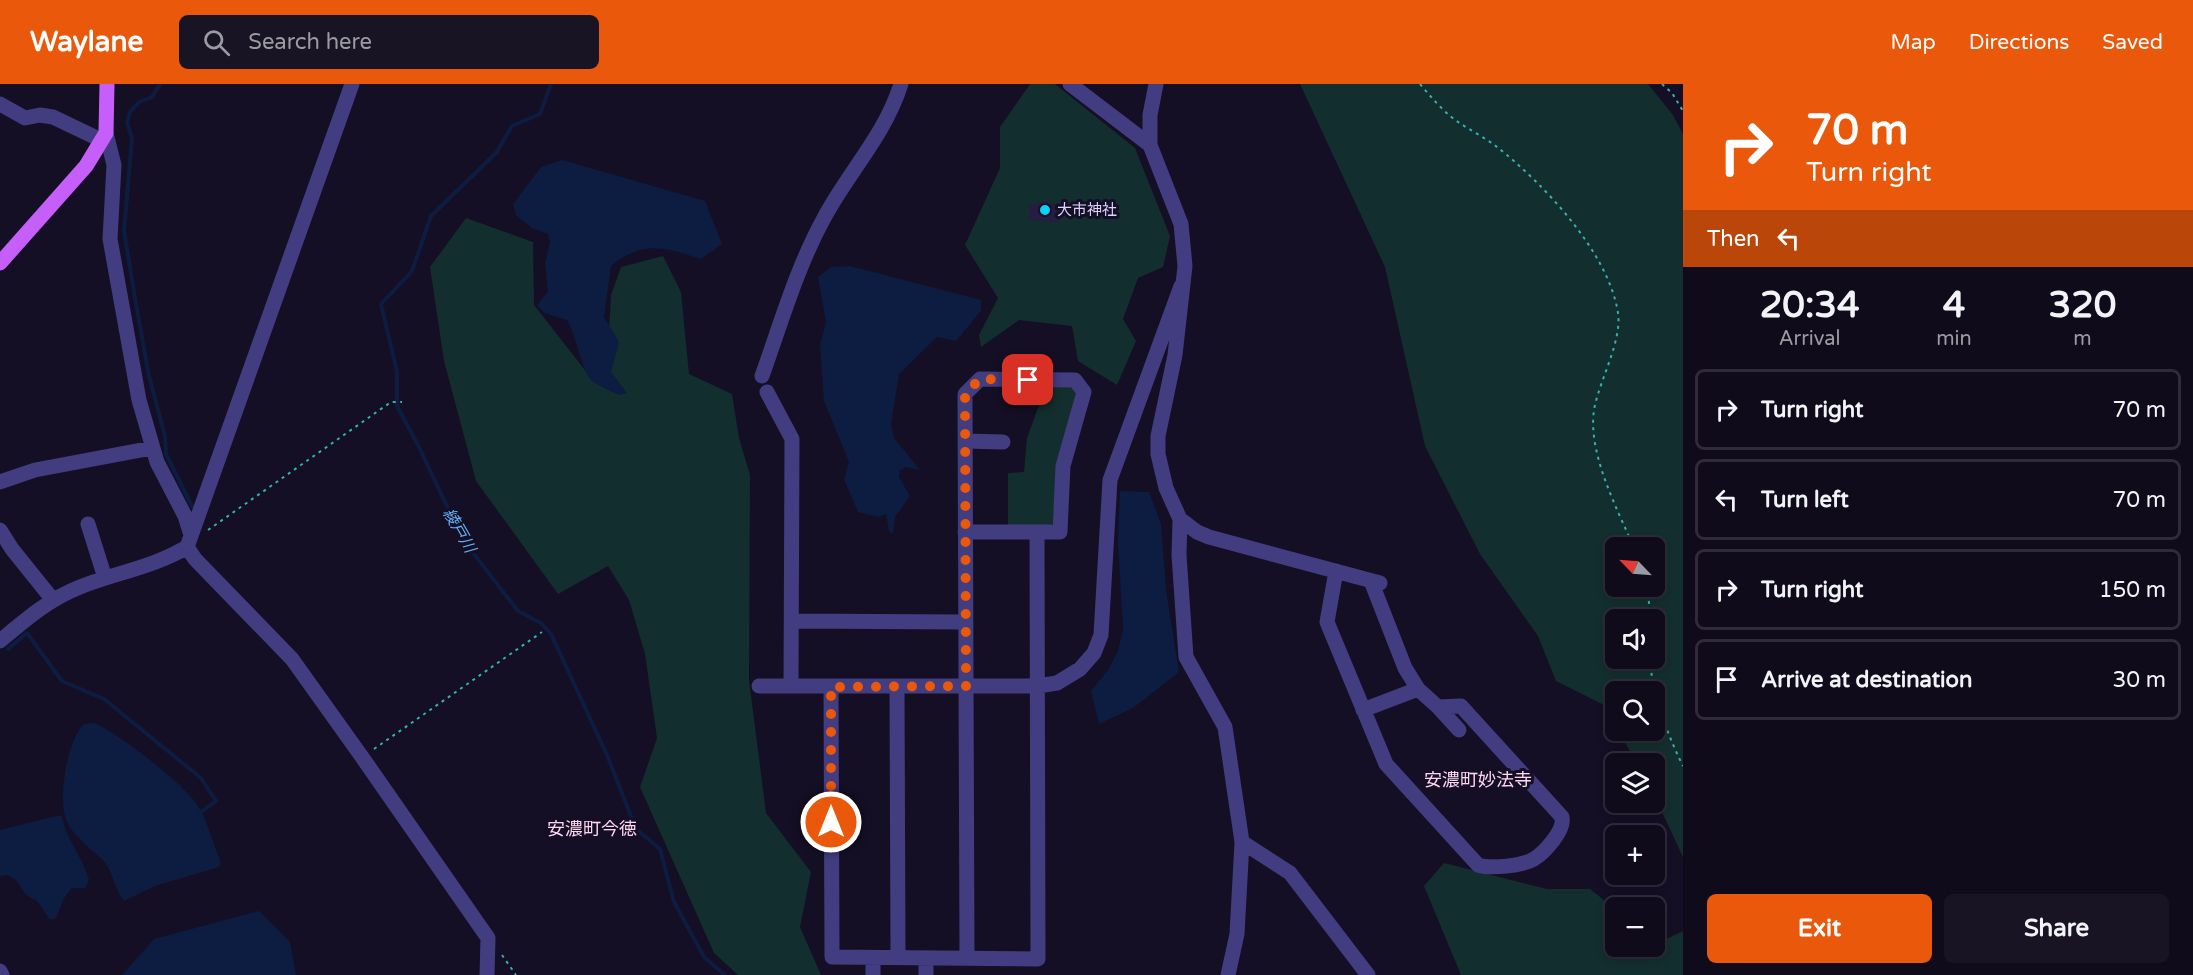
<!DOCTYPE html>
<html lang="en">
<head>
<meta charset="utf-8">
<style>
  :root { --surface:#0f0b1b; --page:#181424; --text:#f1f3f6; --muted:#9b9ba3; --line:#2f2b3a; --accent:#ea580c }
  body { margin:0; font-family:"Varela Round","Noto Sans JP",sans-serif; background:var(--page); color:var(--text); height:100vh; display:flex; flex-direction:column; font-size:22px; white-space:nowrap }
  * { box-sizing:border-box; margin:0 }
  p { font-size:20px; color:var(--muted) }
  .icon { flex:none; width:33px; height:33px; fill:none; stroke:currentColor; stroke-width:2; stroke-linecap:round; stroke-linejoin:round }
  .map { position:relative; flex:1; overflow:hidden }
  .side { display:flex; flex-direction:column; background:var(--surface); width:510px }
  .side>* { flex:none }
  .banner { background:#ea580c; color:#fff; overflow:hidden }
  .needle { width:39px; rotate:295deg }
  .fabs { position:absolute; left:1605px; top:453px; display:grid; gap:12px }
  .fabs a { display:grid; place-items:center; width:60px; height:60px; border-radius:9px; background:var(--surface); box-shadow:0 3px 9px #0003,0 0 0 2px var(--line); font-size:30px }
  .pin { position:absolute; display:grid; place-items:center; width:51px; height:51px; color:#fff; margin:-26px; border-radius:12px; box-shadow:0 3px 9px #0006 }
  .me { position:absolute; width:66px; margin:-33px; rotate:0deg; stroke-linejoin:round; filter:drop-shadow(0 0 4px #0008) }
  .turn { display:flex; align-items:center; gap:21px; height:126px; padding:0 24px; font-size:27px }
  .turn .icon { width:78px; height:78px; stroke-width:2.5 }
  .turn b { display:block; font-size:42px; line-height:51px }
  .then { display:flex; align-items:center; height:57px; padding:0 24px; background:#0003; gap:12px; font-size:22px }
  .eta { display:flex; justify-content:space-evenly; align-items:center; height:102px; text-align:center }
  .eta b { font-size:36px; font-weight:700; line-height:42px }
  .primary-button { display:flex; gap:12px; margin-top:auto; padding:12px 24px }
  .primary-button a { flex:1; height:69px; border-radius:9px; background:var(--accent); color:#fff; font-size:24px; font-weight:700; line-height:69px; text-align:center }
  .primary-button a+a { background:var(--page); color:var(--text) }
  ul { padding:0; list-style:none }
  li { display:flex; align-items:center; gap:18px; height:81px; margin:0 12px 9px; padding:0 12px; border:3px solid var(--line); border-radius:9px }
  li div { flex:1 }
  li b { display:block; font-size:22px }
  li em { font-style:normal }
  header { display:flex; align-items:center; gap:36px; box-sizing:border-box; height:84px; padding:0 30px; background:var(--accent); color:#fff }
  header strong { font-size:28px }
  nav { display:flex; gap:33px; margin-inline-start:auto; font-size:21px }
  .search { width:420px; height:54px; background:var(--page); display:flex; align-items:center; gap:15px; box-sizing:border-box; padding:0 21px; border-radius:9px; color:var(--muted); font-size:22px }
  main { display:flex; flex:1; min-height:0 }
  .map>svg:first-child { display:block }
</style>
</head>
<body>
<header>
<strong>Waylane</strong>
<div class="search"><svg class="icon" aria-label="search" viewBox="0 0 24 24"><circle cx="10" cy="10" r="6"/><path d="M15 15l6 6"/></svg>Search here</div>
<nav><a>Map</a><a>Directions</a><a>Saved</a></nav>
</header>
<main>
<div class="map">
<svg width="1683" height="891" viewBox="0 0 1683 891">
  <rect width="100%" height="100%" fill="#140f24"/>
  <path fill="#132e2e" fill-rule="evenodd" d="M1030 0H1055L1135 64 1170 152 1163 183 1138 194 1123 235 1136 257 1117 301 1078 277 1072 242 1019 236 981 263 979 251 998 214 965 161 1000 84V43Z
    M1300 0H1648L1673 31 1683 50V773L1655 713 1654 680 1637 679 1618 647 1654 646V608H1616L1615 641 1604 621 1556 597 1538 552 1480 470 1425 362 1385 183ZM1616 464H1654V502H1616ZM1616 536H1654V574H1616Z
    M466 134 533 158 534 221 588 290 607 282 611 211 621 183 663 172 681 208 689 290 732 310 739 354 750 391 749 596 766 729 811 788 800 843 821 891H738L714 869 640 703 657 654 645 570 629 516 608 482 558 510 476 397 444 277 430 183Z
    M1046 302H1071L1078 309 1057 383 1053 439 1050 442 1008 441V389L1024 388 1027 354Z
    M1444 779 1547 805H1590L1615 825 1616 862H1654L1655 856 1658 859 1683 847V891H1461L1424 802Z"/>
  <path fill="#0c1d41" d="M562 76 705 117 722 160 701 175C664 163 643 156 611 182L604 233 619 258 611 288 627 309 619 311C611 307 601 303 593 298 581 288 577 252 567 236L544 229 537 221 548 207 545 180 550 158 548 150 532 144 516 131 513 120 541 83Z
    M850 182 981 216V227L956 257 937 253 899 290 891 340 894 354 920 386 906 383 900 386 899 393 910 412 895 433 893 450 889 447 886 430 878 433 858 428 844 395 849 378 824 317 820 261 826 238 818 193 831 183Z
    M1120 407 1149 408 1161 440 1166 506 1179 588 1133 624 1099 640 1091 607 1108 586 1118 567 1123 545 1118 458Z
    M94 639C116 647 182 699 196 719 207 735 213 760 221 779L219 783 155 802 124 817C115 806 114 792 106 780 96 767 79 759 68 740 56 719 67 656 84 640Z
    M56 732H62C66 756 83 773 89 796L85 804H72L64 814 56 834 50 836 38 818 26 811 16 796 7 791 0 792V746Z
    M259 827 290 858 296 891H122L154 855Z"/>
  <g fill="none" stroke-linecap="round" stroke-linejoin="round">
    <path stroke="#0c1d41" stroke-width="4" d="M160 0 152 13 139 18 130 28 127 39 132 54 124 147 135 214 149 292 165 352 166 370 192 422
      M551 0 540 30 512 42 496 69 431 132 412 187 381 220 397 288V322L418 361 463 456 518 527 541 539 551 550 607 671 636 745 660 765 674 818 704 873 725 891
      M8 565 27 549 62 597 104 615 201 694 216 717 200 729"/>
  </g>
  <path fill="#261c44" d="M1039 117 1060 122V138L1029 136V120H1038Z"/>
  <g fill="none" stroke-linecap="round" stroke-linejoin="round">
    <path stroke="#33b2b0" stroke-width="2" stroke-dasharray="3 4.5" stroke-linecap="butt" d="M1420 0C1431 13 1441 25 1455 36 1468 45 1484 53 1497 63 1543 99 1609 169 1618 229 1622 256 1601 294 1595 321 1585 365 1617 424 1634 464
      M1662 0 1672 9 1683 27
      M208 446 391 318H402
      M1647 502 1651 536
      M1649 574C1654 612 1666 648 1683 682
      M374 665 542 548
      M502 871 516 891"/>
    <path stroke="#423c81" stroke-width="15" d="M1070 0 1150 61
      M1156 0 1150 31V61L1181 140 1185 182 1175 271 1158 352V370L1166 404 1180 435 1197 448 1209 453 1380 499
      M0 20 25 34 40 31 53 33 101 56
      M106 49 114 81 110 155 139 316 157 378 185 432 191 451
      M762 292C781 239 797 183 824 134 849 87 884 53 901 0
      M767 308 792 355 791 602H1038L1057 599 1080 585 1094 569 1101 551 1110 396 1181 202
      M965 357 1003 358
      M0 398 35 386 152 364
      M1180 435 1179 471 1186 573 1225 643 1242 758 1237 850 1228 891
      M88 440 105 494
      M0 446 12 465 53 516
      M965 448H1037
      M187 463 195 475 292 575 362 673 488 854 487 891
      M1336 487 1327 538 1386 680 1478 781C1491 785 1522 782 1534 775 1545 768 1565 746 1562 733L1461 622 1438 623 1418 605 1405 584 1371 497
      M792 537 965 538
      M0 557C25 536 49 515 80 503 115 489 154 483 187 463L352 0
      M759 602H791
      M897 602 898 874
      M831 603 832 873 1038 875 1037 448H1060L1063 382 1084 308 1075 296 980 295 965 310 967 874
      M1438 623 1459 646
      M1363 626 1418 605
      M1242 758 1290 789 1368 891
      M926 875V891
      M0 887 2 891
      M873 891V874"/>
    <path stroke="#c65ff9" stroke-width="15" d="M0 179 86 82 106 49 107 0"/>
  </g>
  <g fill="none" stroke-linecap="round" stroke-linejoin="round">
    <path stroke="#ea580c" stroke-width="10" stroke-dasharray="0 18" d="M831 738V603L966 602 965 310 980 295 1028 296"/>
  </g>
  <circle fill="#09d3f5" stroke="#140f24" stroke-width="2" cx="1045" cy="126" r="6"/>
  <g text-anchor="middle" stroke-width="6" stroke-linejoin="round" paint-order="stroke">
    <g font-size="15" fill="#dbd4fd" stroke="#140f24" text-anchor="start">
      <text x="1057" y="131">大市神社</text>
    </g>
    <g font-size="16" font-style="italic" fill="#66affa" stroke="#140f24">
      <text transform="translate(460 446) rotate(60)" y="6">綾戸川</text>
    </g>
    <g font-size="18" fill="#fed6ee" stroke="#140f24">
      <text x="1478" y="702">安濃町妙法寺</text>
      <text x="592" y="751">安濃町今徳</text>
    </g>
  </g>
</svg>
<div class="fabs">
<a><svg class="needle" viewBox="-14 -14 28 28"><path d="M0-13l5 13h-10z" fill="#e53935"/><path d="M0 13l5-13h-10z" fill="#9b9ba3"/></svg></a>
<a><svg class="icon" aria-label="sound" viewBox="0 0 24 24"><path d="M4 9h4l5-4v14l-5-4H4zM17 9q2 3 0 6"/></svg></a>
<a><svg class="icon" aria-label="search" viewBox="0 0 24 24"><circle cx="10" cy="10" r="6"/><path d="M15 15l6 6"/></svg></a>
<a><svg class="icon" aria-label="layers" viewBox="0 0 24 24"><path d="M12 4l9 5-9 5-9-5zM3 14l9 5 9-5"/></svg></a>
<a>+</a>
<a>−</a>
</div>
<div class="pin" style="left:1028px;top:296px;background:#d93025"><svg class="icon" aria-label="arrive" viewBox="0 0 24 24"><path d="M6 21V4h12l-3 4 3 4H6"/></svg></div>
<svg class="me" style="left:831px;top:738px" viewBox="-20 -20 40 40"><circle r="17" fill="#ea580c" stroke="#fff" stroke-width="3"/><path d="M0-11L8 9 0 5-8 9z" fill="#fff"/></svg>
</div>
<section class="side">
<div class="banner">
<div class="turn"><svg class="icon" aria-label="right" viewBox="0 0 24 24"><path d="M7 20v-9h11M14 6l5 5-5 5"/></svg><div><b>70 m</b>Turn right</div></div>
<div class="then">Then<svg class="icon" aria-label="left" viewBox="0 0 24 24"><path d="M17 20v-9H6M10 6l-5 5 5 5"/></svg></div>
</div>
<div class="eta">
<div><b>20:34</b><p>Arrival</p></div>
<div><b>4</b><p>min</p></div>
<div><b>320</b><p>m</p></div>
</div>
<ul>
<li><svg class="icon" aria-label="right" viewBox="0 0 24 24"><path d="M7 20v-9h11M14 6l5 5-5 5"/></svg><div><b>Turn right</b></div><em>70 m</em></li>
<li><svg class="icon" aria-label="left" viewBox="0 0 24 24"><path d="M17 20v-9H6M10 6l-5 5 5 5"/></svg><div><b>Turn left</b></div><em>70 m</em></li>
<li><svg class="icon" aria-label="right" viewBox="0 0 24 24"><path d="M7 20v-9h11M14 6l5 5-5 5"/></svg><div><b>Turn right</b></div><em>150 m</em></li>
<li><svg class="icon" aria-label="arrive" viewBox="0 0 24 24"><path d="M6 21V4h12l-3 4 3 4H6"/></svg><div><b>Arrive at destination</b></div><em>30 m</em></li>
</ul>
<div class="primary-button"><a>Exit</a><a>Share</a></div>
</section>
</main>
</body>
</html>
